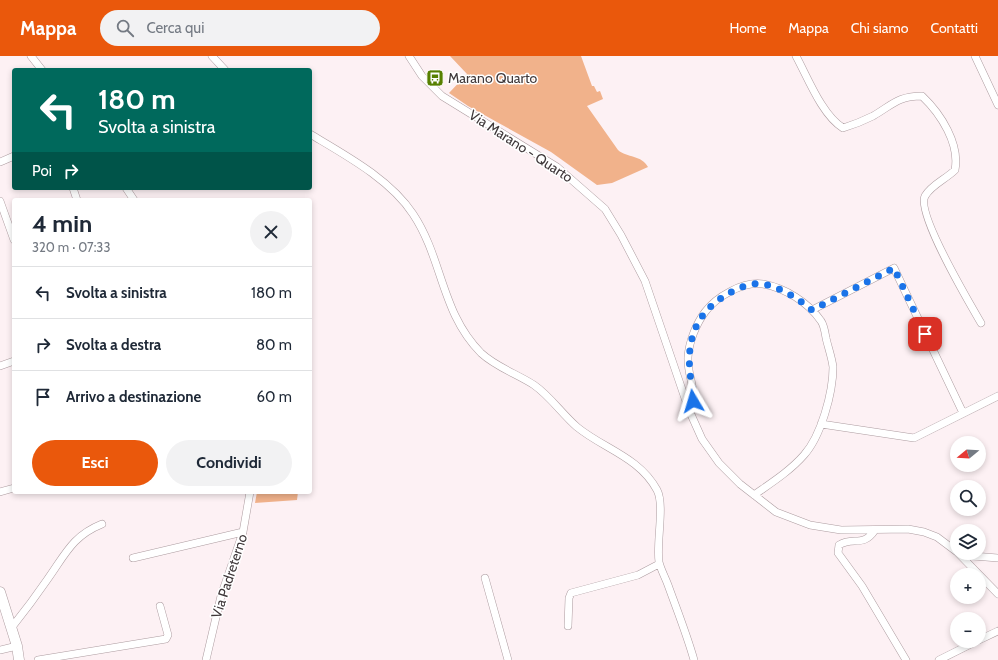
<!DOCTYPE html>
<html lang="it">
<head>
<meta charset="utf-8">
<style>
  :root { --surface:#fff; --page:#f2f2f3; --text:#1f2937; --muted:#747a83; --line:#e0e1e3; --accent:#ea580c }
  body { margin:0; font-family:Cabin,sans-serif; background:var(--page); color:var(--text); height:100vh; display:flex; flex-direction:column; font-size:15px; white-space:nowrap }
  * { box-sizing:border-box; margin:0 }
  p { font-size:13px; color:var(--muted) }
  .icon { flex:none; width:22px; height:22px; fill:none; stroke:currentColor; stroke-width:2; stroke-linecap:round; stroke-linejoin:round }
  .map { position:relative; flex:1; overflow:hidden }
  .panel { position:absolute; left:12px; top:142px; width:300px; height:296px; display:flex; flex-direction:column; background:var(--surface); border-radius:4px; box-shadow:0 2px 6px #0003 }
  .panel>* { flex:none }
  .banner { position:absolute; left:12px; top:12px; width:300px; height:122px; border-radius:4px; box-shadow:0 2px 6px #0003; background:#00695c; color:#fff; overflow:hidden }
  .needle { width:26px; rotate:252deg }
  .tools { position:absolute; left:950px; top:380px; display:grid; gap:8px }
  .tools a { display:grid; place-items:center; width:36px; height:36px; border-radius:50%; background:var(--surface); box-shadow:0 2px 6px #0003; font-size:20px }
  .pin { position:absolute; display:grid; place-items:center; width:34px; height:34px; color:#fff; margin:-17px; border-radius:8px; box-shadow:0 2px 6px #0006 }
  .me { position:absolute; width:44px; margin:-22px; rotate:353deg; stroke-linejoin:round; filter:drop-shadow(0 0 3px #0008) }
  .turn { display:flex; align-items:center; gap:14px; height:84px; padding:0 20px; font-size:18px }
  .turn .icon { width:52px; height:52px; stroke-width:2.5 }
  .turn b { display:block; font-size:28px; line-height:34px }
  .then { display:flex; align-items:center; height:38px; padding:0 20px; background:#0003; gap:8px; font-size:15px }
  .round { display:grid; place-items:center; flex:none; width:42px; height:42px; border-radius:21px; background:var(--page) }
  .overview { display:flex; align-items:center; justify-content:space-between; height:68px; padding:0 20px }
  h1 { font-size:24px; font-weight:700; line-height:30px }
  .primary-button { display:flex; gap:8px; margin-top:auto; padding:8px 20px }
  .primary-button a { flex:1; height:46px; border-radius:24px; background:var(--accent); color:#fff; font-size:16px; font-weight:700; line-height:46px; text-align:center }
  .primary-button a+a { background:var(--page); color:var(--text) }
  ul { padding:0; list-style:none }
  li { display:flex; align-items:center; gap:12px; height:52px; padding:0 20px; border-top:1px solid var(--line) }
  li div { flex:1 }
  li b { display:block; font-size:15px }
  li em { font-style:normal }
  header { display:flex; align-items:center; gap:24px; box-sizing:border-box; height:56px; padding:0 20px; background:var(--accent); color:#fff }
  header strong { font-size:19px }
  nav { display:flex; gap:22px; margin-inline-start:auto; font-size:14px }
  .search { width:280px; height:36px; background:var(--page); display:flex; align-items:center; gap:10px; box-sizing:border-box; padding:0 14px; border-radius:22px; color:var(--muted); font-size:15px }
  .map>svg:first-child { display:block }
</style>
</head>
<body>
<header>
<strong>Mappa</strong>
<div class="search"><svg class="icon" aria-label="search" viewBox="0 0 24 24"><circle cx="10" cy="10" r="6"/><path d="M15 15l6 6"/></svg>Cerca qui</div>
<nav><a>Home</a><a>Mappa</a><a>Chi siamo</a><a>Contatti</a></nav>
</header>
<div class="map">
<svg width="998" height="604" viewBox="0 0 998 604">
  <rect width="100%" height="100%" fill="#fdf1f4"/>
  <path fill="#f1b28b" d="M450 0H581L592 30H594L597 36 600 35 603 43 587 50 618 94C627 102 642 99 648 111L612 127 597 129 551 96 468 50 449 37 467 18Z
    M257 436H298L297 444 255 447Z"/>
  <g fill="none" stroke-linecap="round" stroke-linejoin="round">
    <g stroke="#ad9ca0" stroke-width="8">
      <path id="street" d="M31 0 42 14
        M212 0 225 14
        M409 0 422 20 442 40 557 111 605 153 621 179 645 225 689 354 702 383 719 407 740 428 776 456 810 469 841 474 908 473 924 476 937 481 957 496
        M796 0C808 22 822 59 843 72 853 69 863 65 873 60 892 49 898 40 922 40 941 58 960 88 955 114 946 123 931 129 925 140 916 157 970 248 981 267
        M975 0 998 49
        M310 78C345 99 390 123 413 158 443 203 441 257 481 297 496 311 517 318 534 329 550 340 562 358 577 371 604 393 639 401 657 434 665 449 656 487 659 506 661 514 665 521 668 529 677 554 687 579 694 604
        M0 106 14 100
        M73 132 77 144
        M126 132 134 144
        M0 145 14 184
        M812 254 894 212 963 357
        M0 310 14 305
        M689 354C699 334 687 322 688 301 689 286 696 268 705 256 716 241 743 225 763 228 785 232 808 246 821 265 824 269 825 276 826 282 828 291 832 302 833 311 833 337 821 380 804 399 790 415 771 427 754 439
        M821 368 914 382 998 340
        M0 436 14 432
        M875 474C863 492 853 480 839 489L838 497 862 530 906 604
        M958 497 998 538
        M961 499 998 502
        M133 502 243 476
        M485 522 508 604
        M568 570 569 542 571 537 638 519 659 508
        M12 571C24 556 36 540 47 524 65 499 72 480 102 468
        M979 584 998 575
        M0 594 17 590
        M38 604 166 583 168 579 160 550
        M206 604 221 540 243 476 250 436
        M939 604 977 585"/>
    </g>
    <g stroke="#ad9ca0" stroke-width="11">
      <path id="secondary" d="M0 536 17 590 19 604"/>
    </g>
    <use href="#street" stroke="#fff" stroke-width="7"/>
    <use href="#secondary" stroke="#fff" stroke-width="10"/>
  </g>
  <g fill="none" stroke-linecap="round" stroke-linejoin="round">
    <path stroke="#1a73e8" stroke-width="7" stroke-dasharray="0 12.6" d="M693 345 694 339C684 298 688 260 728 238 738 232 752 226 763 228 782 232 797 242 812 254L894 212 925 278"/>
  </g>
  <defs>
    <g id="bus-square" transform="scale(0.9)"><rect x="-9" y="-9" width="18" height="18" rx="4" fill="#578001" stroke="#fff"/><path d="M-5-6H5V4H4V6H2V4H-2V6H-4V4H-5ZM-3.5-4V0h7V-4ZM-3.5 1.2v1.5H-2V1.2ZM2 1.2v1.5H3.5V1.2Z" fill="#fff"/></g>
  </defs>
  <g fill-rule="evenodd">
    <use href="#bus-square" x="435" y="22"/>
  </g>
  <g text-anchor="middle" stroke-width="3" stroke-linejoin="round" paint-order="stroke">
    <g font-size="14" fill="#3f383a" stroke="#fff" text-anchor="start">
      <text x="448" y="27">Marano Quarto</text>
    </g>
    <g font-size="14" fill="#3f383a" stroke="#fff">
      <text transform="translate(521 90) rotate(33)" y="5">Via Marano - Quarto</text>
      <text transform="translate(229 520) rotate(-72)" y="5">Via Padreterno</text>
    </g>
  </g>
</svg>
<div class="tools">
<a><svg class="needle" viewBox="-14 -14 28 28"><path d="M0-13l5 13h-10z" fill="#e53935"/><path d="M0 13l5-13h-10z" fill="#747a83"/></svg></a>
<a><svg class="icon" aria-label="search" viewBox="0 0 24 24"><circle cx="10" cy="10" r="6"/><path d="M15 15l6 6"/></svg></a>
<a><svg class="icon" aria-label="layers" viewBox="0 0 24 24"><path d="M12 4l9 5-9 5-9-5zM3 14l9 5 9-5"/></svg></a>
<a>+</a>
<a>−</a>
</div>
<div class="pin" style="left:925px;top:278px;background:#d93025"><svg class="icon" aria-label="arrive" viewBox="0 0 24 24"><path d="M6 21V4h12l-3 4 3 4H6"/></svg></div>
<svg class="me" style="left:693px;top:345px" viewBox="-20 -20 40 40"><path d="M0-17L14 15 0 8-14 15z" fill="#1a73e8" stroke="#fff" stroke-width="4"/></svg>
<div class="banner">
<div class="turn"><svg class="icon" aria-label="left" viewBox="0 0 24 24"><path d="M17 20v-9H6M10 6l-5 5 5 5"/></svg><div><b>180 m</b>Svolta a sinistra</div></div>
<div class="then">Poi<svg class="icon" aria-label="right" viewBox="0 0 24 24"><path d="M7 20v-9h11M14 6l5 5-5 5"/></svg></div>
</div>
<section class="panel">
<div class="overview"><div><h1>4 min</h1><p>320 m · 07:33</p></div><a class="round"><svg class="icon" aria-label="close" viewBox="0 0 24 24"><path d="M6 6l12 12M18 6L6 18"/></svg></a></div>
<ul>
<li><svg class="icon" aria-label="left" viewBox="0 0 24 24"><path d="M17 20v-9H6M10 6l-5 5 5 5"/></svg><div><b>Svolta a sinistra</b></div><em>180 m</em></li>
<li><svg class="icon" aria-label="right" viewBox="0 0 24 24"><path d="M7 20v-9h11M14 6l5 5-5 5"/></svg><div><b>Svolta a destra</b></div><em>80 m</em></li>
<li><svg class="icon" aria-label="arrive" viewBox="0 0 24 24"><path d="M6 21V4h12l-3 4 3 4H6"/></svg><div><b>Arrivo a destinazione</b></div><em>60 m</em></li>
</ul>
<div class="primary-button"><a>Esci</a><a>Condividi</a></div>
</section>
</div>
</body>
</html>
